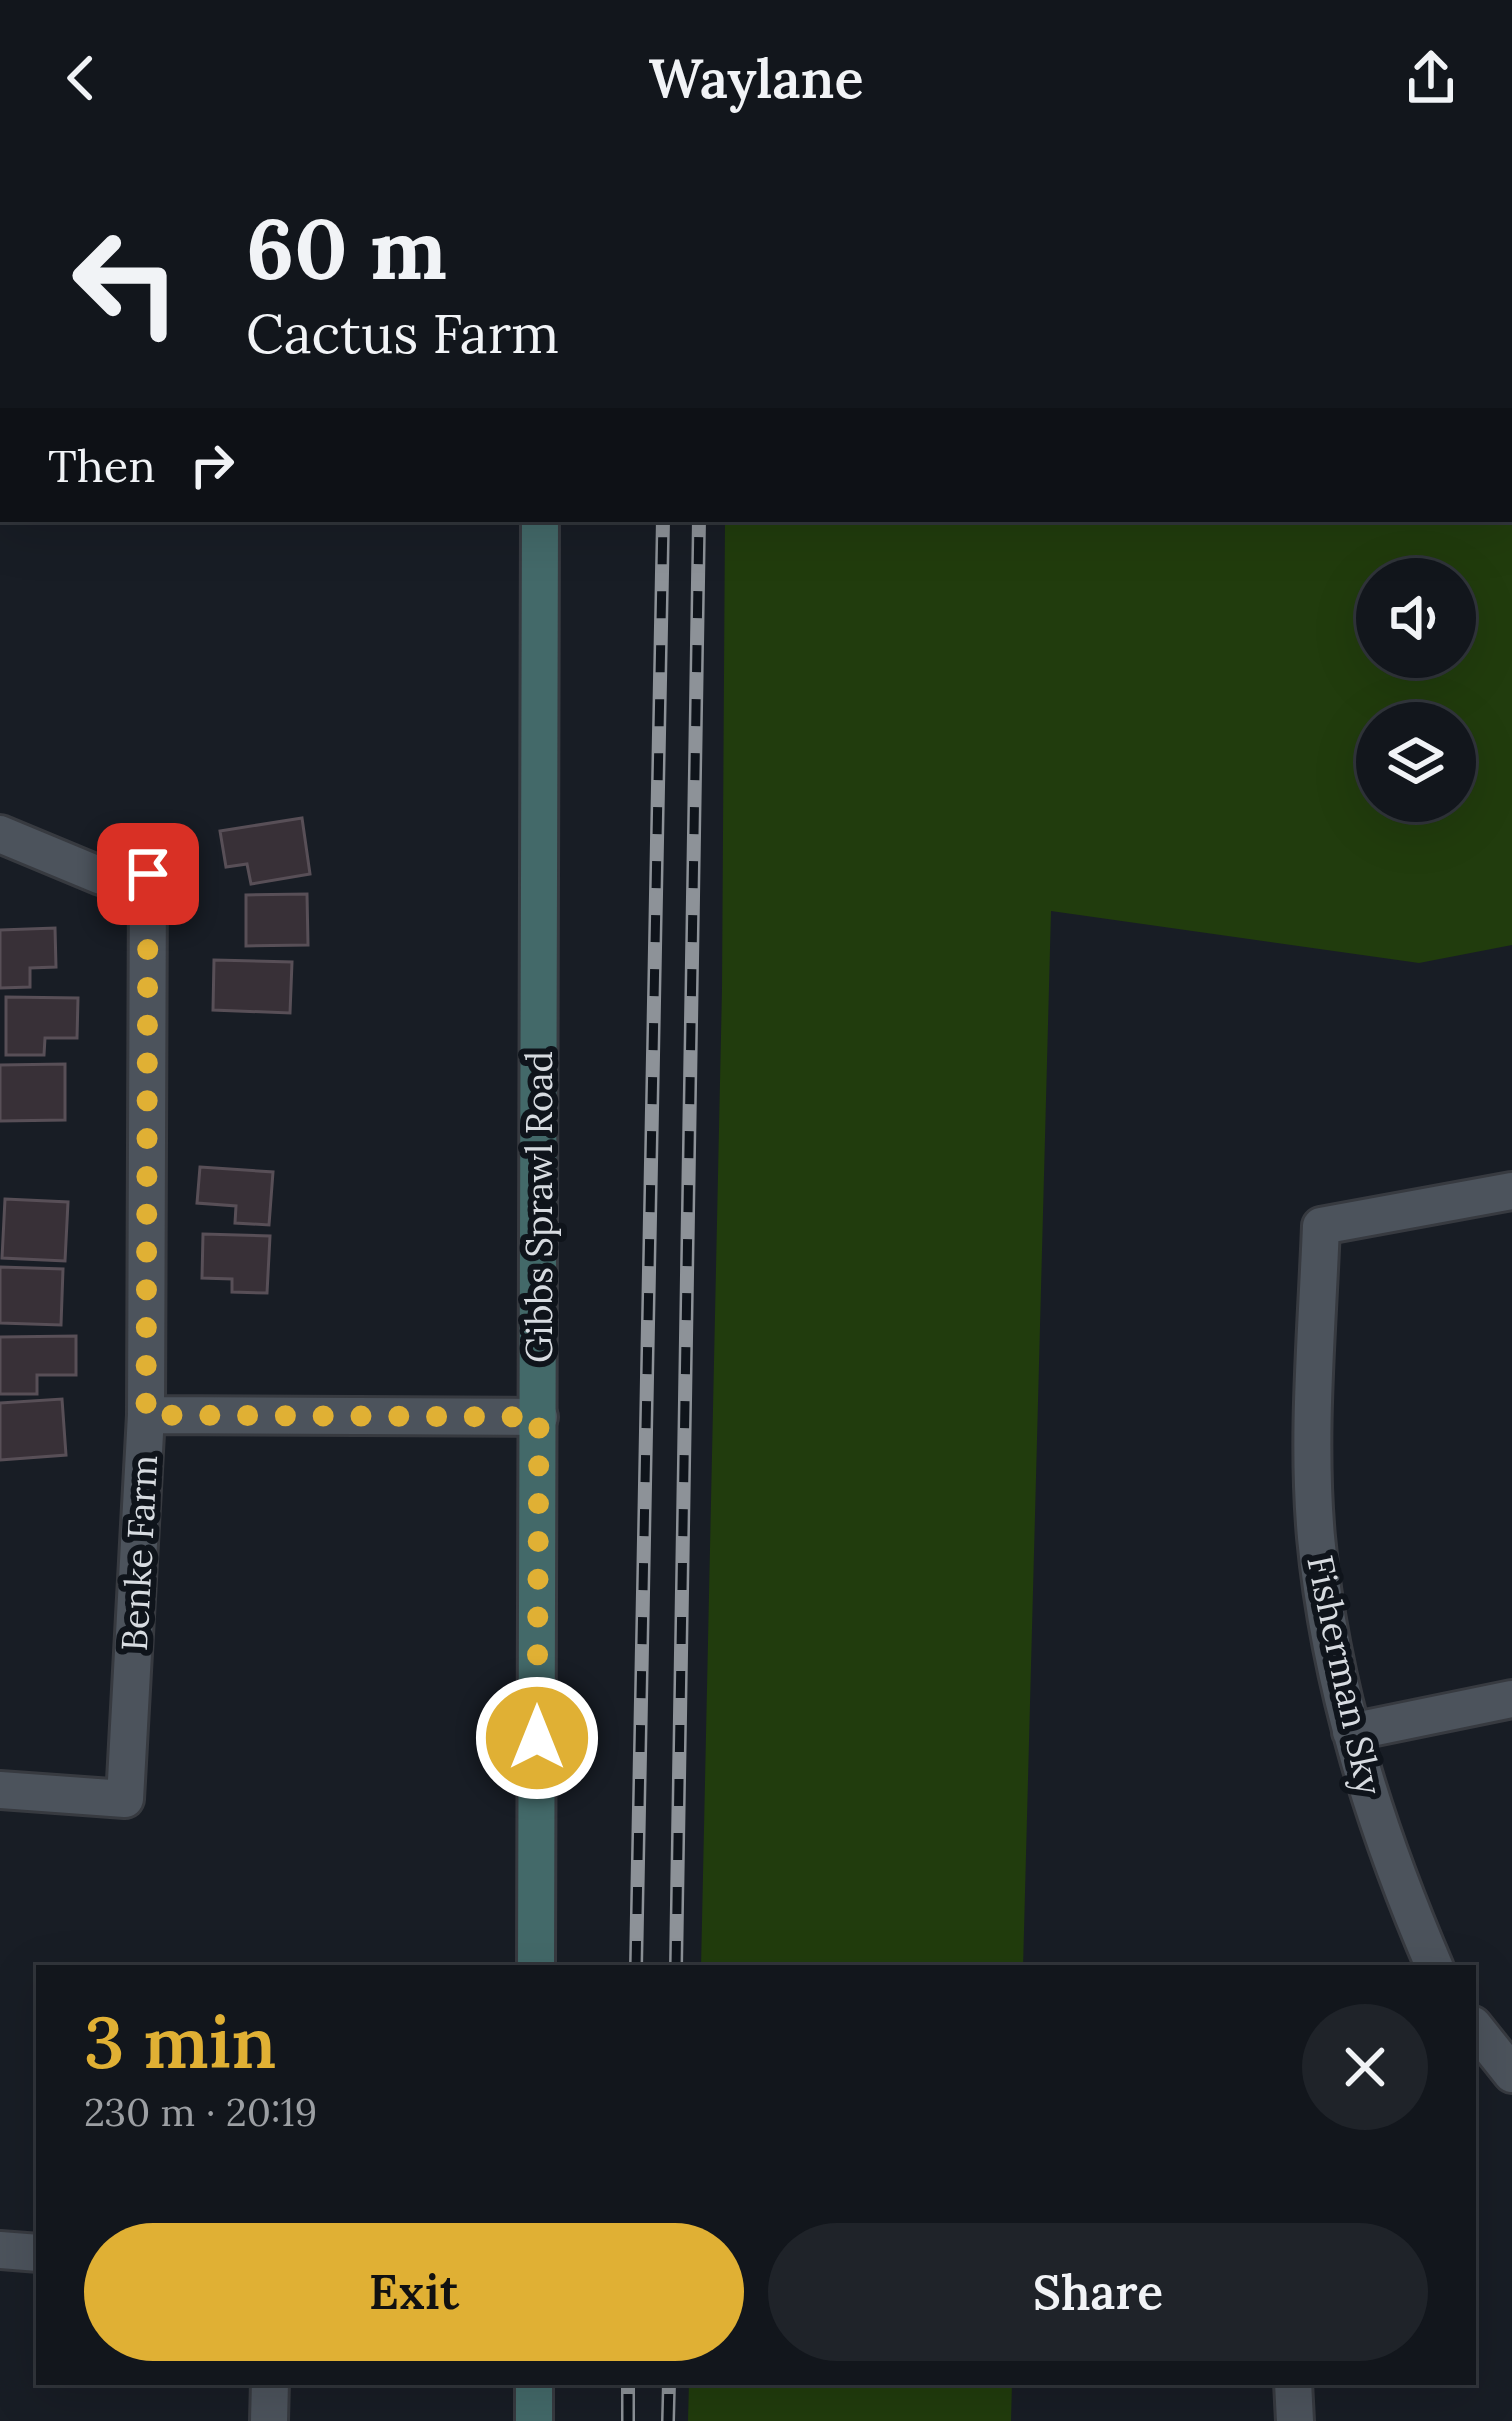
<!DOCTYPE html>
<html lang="en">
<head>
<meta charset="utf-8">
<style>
  :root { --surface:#12161c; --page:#1f2329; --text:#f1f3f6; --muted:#9c9fa3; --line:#31353b; --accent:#e0b034 }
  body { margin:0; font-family:Lora,serif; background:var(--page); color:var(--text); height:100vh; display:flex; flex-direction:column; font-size:45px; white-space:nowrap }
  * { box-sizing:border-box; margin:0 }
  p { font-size:39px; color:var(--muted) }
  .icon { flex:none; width:66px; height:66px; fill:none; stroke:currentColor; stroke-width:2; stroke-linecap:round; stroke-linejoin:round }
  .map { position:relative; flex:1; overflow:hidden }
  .panel { position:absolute; left:36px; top:1809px; width:1440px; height:420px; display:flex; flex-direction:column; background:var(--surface); border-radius:0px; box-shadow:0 12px 48px #0002,0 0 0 3px var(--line) }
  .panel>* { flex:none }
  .hud { position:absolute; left:0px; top:0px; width:1512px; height:366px; box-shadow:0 12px 48px #0002,0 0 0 3px var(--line); background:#12161c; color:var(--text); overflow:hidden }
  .buttons { position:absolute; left:1356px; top:402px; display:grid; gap:24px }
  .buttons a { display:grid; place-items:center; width:120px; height:120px; border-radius:50%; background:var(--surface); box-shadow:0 12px 48px #0002,0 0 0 3px var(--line); font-size:60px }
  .pin { position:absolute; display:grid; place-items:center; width:102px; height:102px; color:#fff; margin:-51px; border-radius:24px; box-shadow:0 6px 18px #0006 }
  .me { position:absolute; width:132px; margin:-66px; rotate:0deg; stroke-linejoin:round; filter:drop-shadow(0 0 9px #0008) }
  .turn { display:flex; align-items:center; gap:42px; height:252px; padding:0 48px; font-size:54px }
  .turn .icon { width:156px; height:156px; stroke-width:2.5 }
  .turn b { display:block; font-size:84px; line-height:102px }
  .then { display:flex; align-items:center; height:114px; padding:0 48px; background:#0003; gap:24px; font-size:45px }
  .round { display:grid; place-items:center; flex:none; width:126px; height:126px; border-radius:63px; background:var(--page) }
  .overview { display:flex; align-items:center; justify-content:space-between; height:204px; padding:0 48px }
  h1 { font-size:72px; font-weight:600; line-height:90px; color:var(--accent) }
  .cta { display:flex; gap:24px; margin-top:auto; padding:24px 48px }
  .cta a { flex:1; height:138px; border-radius:72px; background:var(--accent); color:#111; font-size:48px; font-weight:600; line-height:138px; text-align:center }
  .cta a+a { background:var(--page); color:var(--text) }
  header { display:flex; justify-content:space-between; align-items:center; height:156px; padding:0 48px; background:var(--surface); font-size:54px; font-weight:600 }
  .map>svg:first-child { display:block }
</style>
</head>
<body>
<header><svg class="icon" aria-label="back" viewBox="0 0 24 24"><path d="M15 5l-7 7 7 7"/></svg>Waylane<svg class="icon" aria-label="share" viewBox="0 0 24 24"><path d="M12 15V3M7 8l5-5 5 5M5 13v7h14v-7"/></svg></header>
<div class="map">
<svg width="1512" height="2265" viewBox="0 0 1512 2265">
  <rect width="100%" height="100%" fill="#181d25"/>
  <path fill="#213c0d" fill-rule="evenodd" d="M726 0H1512V789L1419 807 1051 755 1023 1812H701L722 833 725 363H1509V3ZM1377 423H1455V501H1377ZM1377 567H1455V645H1377Z
    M689 2226H1012L1011 2265H688Z"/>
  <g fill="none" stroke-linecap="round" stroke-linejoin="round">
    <path stroke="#0f377a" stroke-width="66" d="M1407 0 1408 3
      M1509 89 1512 90"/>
  </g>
  <path fill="#383037" stroke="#584f57" stroke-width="3" d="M302 662 310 718 251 728 247 708 226 711 220 675Z
    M307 738 308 789 246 790V739Z
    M55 772 56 811 30 812V831L0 832V774Z
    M214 804 292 806 290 857 213 854Z
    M6 841 78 842 77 882H45L44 899H6Z
    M65 908V964L0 965V909Z
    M200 1011 273 1016 269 1069 235 1067 236 1050 197 1047Z
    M5 1043 68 1046 65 1105 2 1102Z
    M203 1078 270 1080 267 1137 232 1136V1123L202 1122Z
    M0 1111 63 1113 61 1169 0 1167Z
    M76 1180V1219H37V1238H0V1181Z
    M62 1243 66 1299 0 1304V1247Z"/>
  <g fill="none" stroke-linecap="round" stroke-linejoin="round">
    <g stroke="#373a40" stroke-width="27">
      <path id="lane" d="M0 23 3 24"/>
    </g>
    <g stroke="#373a40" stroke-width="42">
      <path id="street" d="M0 678 101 720 148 718 146 1259 125 1643 0 1634
        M146 1259 539 1261
        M1351 1576 1512 1543
        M1435 1812C1376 1675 1330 1531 1316 1381 1307 1279 1317 1173 1321 1070L1512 1035
        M1473 1869 1512 1918
        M0 2094 39 2097
        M1293 2226 1295 2265
        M269 2265 270 2226"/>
    </g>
    <g stroke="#373a40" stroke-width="42">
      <path id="secondary" d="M544 3V0
        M536 1812 540 363
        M534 2265V2226"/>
    </g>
    <use href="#lane" stroke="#4c535c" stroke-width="21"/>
    <use href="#street" stroke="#4c535c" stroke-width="36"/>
    <use href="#secondary" stroke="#436969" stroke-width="36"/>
    <g stroke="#8d9298" stroke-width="14">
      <path id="rail" d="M670 3V0
        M704 3V0
        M636 1812 663 363
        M676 1812 699 363
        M628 2265V2226
        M668 2265 669 2226"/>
    </g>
    <use href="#rail" stroke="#0f141b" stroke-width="9" stroke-dasharray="27" stroke-linecap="butt"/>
  </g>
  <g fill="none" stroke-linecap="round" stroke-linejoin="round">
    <path stroke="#e0b034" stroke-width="21" stroke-dasharray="0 37.8" d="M148 718 146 1259 539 1261 537 1582"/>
  </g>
  <g text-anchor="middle" stroke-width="12" stroke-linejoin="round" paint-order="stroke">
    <g font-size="36" fill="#d7dbe0" stroke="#0f141b">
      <text transform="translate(539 1051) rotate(-90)" y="13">Gibbs Sprawl Road</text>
      <text transform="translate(139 1397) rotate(-87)" y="13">Benke Farm</text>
      <text transform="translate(1345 1519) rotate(78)" y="13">Fisherman Sky</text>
    </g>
  </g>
</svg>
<div class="buttons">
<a><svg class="icon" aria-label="sound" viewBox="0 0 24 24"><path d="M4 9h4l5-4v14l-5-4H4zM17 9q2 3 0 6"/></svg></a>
<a><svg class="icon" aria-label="layers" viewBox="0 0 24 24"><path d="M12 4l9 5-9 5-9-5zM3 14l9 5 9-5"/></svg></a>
</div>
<div class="pin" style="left:148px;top:718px;background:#d93025"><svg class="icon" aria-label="arrive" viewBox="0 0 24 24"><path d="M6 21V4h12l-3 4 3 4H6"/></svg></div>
<svg class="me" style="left:537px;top:1582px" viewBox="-20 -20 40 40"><circle r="17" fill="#e0b034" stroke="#fff" stroke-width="3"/><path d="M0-11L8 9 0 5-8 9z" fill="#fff"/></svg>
<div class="hud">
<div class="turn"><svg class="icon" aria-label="left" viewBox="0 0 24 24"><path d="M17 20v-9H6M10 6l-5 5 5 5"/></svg><div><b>60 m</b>Cactus Farm</div></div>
<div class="then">Then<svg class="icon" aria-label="right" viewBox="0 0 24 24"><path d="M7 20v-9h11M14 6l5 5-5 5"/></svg></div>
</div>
<section class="panel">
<div class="overview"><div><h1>3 min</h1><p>230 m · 20:19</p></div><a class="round"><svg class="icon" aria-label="close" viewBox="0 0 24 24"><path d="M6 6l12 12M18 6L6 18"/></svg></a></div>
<div class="cta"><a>Exit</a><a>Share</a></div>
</section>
</div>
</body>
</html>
